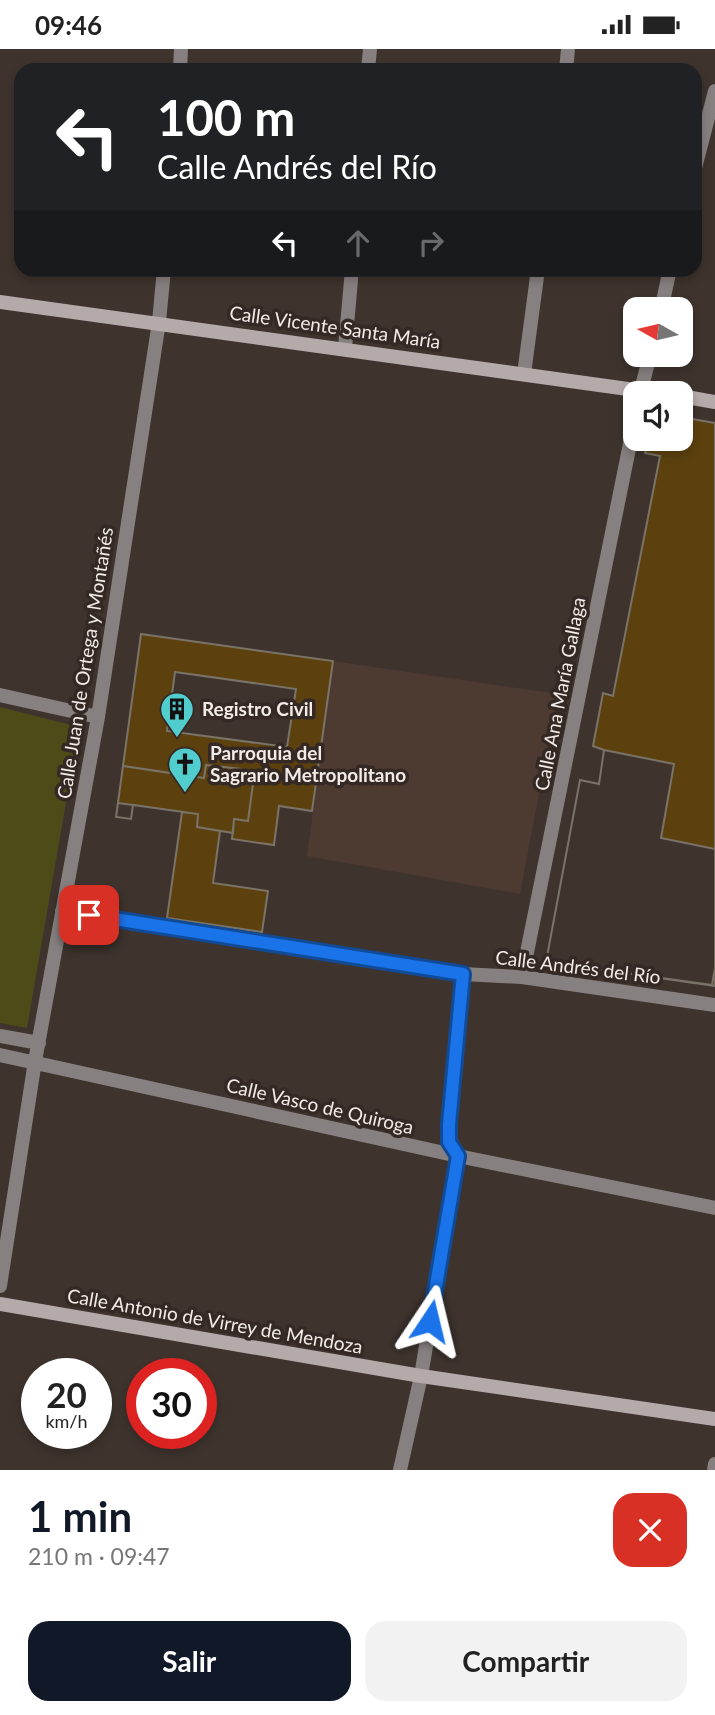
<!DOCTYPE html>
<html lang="es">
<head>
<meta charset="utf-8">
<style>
  :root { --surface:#fff; --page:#f2f2f2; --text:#222; --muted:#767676; --accent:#111827 }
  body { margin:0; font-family:Lato,sans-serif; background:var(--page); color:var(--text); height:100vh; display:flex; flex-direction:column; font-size:26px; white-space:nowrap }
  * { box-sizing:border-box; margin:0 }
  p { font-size:23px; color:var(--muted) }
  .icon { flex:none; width:38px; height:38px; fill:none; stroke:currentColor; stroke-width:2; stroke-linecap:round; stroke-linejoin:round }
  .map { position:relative; height:1421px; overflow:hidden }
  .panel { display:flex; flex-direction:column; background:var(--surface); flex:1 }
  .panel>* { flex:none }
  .hud { position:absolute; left:14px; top:14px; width:688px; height:214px; border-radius:21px; box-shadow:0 4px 10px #0003; background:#202124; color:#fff; overflow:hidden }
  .needle { width:46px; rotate:278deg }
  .buttons { position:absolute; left:623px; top:248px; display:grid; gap:14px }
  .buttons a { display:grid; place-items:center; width:70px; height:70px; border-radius:14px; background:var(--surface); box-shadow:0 4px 10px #0003; font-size:35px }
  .speed { position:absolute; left:21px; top:1309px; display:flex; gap:14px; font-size:35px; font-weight:700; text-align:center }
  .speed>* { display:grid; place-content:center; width:91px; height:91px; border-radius:50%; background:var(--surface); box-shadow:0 4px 10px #0003; line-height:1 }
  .speed small { font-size:18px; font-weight:400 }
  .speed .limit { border:10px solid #d22; background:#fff; color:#111 }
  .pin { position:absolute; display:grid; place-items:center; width:60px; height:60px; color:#fff; margin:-30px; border-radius:14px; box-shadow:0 4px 10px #0006 }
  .me { position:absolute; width:77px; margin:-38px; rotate:10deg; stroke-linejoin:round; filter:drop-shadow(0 0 5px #0008) }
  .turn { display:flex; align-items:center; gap:24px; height:147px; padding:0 28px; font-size:32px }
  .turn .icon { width:91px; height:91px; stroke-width:2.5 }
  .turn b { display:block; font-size:49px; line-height:60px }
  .lanes { display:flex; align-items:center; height:66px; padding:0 28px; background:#0003; justify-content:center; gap:35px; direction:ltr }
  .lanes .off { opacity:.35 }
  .round { display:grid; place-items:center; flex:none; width:74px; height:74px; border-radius:21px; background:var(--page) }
  .headline { display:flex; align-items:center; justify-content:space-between; height:119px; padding:0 28px }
  h1 { font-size:42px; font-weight:700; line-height:52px; color:var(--accent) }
  .action { display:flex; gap:14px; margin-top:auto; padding:14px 28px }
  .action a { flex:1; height:80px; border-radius:21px; background:var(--accent); color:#fff; font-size:28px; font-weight:700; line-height:80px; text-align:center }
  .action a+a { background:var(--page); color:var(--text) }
  .status { display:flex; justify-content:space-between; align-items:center; height:49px; padding:0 35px; background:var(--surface); direction:ltr }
  .status svg { height:19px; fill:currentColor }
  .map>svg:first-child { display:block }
</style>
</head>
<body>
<div class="status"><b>09:46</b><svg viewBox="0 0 49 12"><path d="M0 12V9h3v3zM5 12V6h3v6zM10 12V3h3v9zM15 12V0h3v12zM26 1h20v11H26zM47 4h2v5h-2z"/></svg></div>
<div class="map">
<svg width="715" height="1421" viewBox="0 0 715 1421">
  <rect width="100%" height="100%" fill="#3e332d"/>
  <path fill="#4d3b32" d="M333 612 558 645 520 845 307 807Z"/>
  <path fill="#4d4c18" d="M0 658 79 678 27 979 0 974Z"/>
  <path fill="#5c410f" stroke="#7a7368" stroke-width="2" fill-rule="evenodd" d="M681 368 715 374V937L546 913 580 731 599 735 604 701 593 697 603 644 613 647 660 407 645 404 648 390H681Z
    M141 585 333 612 312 762 279 757 274 796 232 790 234 770 248 772 253 735 240 734 241 720 206 716 204 729 123 717ZM175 623 296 640 287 698 167 682Z
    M604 701 674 715 661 789 715 800V919L712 936 546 913 580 731 599 735Z
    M206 716 241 720 240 734 253 735 248 772 234 770 233 784 197 778 198 765 133 756 131 770 116 768 123 717 204 729Z
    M118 754 133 756 131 770 116 768Z
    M182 763 198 765 197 778 220 782 213 834 268 842 262 883 167 869Z"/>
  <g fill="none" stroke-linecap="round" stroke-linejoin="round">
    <path stroke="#878080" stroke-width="14" d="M180 21 181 0
      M368 21 370 0
      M566 21 568 0
      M695 119 715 42
      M661 261 670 220
      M345 299 352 220
      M524 325 538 220
      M640 345 650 306
      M0 646 98 668
      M62 862 463 925 522 928 715 956
      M522 928 635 370
      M0 987 39 994
      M0 1006 458 1107 715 1159
      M0 1237 35 1012 98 668 159 273 164 220
      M400 1421 421 1327 458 1107 449 1093V1075L463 925
      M714 1421 715 1415"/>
    <path stroke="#b5aaaa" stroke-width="14" d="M0 253 664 345
      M681 347 715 353
      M0 1255 421 1327 715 1370"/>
  </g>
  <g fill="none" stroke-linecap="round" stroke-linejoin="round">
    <g stroke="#114b97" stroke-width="18">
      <path id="route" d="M89 866 463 925 449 1075V1093L458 1107 430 1272"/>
    </g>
    <use href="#route" stroke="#1a73e8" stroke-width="12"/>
  </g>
  <defs>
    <g id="building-pin" transform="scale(1.75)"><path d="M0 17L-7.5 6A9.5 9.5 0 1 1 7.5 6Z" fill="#52cdce" stroke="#342924"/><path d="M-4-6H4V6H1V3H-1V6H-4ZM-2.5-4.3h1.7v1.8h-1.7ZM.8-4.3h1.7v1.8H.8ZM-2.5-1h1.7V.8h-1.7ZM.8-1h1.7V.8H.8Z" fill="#111"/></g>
    <g id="church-pin" transform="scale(1.75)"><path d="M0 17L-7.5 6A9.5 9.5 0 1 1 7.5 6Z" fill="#52cdce" stroke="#342924"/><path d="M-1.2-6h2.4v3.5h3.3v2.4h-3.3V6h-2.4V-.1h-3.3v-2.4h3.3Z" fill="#111"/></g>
  </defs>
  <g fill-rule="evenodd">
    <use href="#building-pin" x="177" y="660"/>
    <use href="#church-pin" x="185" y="715"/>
  </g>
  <g text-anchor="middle" stroke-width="7" stroke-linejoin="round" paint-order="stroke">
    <g font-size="19" fill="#f2ebe7" stroke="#342924">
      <text transform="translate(335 278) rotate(8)" y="7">Calle Vicente Santa María</text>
      <text transform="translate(85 614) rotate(-81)" y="7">Calle Juan de Ortega y Montañés</text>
      <text transform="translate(560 645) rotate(-79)" y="7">Calle Ana María Gallaga</text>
      <text transform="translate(578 918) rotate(7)" y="7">Calle Andrés del Río</text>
      <text transform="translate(320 1057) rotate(13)" y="7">Calle Vasco de Quiroga</text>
      <text transform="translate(215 1272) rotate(10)" y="7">Calle Antonio de Virrey de Mendoza</text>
    </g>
    <g font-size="19" font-weight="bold" fill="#f2ebe7" stroke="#342924" text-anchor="start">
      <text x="202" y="667">Registro Civil</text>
      <text x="210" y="711">Parroquia del<tspan x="210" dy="22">Sagrario Metropolitano</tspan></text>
    </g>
  </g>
</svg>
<div class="buttons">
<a><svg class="needle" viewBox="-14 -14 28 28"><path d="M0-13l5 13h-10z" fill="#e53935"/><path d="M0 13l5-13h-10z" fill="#767676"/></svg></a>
<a><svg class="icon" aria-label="sound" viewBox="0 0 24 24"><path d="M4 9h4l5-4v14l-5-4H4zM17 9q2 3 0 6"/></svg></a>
</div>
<div class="speed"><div>20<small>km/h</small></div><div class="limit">30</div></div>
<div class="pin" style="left:89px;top:866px;background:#d93025"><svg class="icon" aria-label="arrive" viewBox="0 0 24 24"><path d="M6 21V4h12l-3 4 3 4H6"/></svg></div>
<svg class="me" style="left:430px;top:1272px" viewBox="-20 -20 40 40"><path d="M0-17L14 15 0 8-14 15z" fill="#1a73e8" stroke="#fff" stroke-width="4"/></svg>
<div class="hud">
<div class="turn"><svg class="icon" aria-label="left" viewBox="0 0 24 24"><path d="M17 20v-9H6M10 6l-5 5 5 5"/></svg><div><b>100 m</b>Calle Andrés del Río</div></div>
<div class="lanes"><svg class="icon" aria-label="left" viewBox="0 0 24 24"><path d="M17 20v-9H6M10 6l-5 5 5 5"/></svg><svg class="icon off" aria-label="ahead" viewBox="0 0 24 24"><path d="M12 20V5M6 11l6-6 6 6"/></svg><svg class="icon off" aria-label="right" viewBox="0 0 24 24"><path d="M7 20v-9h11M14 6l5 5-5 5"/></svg></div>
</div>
</div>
<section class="panel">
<div class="headline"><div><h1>1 min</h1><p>210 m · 09:47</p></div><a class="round" style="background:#d93025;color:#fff"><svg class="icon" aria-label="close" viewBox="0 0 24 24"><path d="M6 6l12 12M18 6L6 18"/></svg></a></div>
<div class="action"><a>Salir</a><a>Compartir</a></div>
</section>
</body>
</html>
